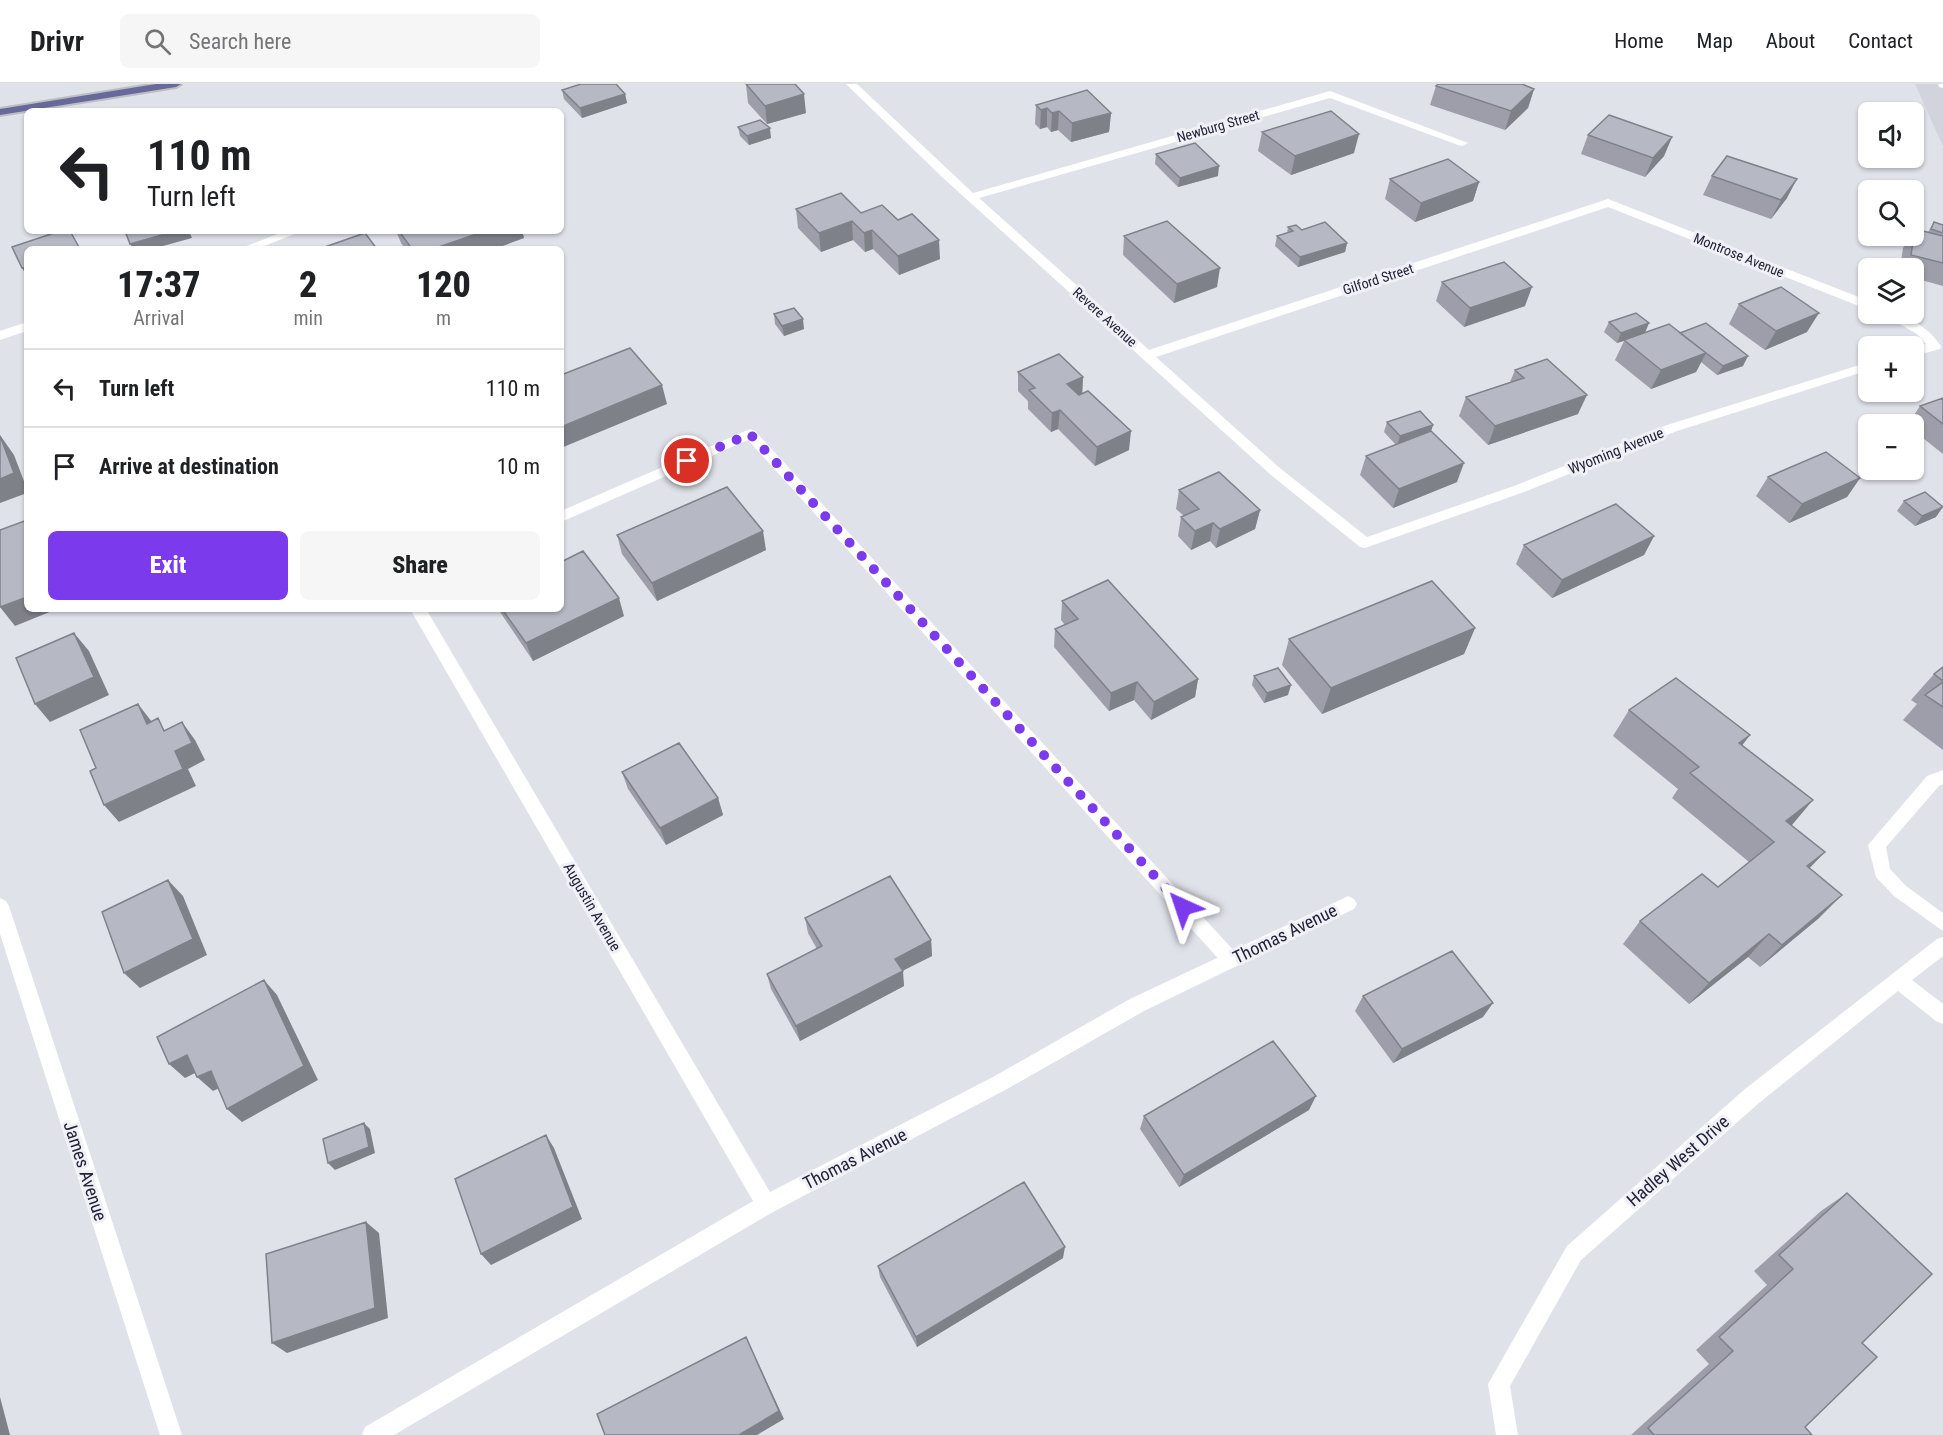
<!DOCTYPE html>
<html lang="en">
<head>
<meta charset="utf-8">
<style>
  :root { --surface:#fff; --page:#f6f6f6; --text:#202124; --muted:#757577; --line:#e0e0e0; --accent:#7c3aed }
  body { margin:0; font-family:"Roboto Condensed",sans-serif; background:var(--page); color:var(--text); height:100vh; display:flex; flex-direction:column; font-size:22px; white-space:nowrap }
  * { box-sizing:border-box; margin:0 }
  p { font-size:20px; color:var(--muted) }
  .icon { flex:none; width:33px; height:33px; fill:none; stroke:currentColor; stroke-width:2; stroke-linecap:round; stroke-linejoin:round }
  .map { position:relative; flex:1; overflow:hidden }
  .panel { position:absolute; left:24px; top:162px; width:540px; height:366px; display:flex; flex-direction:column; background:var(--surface); border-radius:9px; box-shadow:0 2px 4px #0004 }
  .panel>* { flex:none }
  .hud { position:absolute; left:24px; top:24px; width:540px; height:126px; border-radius:9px; box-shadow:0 2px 4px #0004; background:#fff; color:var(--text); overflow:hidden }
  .controls { position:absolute; left:1858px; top:18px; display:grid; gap:12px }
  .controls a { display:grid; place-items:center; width:66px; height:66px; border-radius:9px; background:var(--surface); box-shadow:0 2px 4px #0004; font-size:30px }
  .pin { position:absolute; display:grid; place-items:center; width:51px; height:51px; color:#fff; margin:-26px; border:3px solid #fff; border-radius:50%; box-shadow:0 2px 6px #0007 }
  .me { position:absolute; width:66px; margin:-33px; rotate:318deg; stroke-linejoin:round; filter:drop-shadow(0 0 4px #0008) }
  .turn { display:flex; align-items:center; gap:21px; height:126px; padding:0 24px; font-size:27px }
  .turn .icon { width:78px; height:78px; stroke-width:2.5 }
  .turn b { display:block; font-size:42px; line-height:51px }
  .eta { display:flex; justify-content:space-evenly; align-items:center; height:102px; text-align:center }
  .eta b { font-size:36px; font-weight:800; line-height:42px }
  .button { display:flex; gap:12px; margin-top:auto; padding:12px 24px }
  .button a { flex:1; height:69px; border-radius:9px; background:var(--accent); color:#fff; font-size:24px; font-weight:800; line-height:69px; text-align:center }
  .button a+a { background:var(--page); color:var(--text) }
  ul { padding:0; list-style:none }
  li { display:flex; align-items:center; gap:18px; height:78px; padding:0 24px; border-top:2px solid var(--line) }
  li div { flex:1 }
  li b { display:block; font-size:22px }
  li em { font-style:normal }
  header { display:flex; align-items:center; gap:36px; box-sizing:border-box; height:84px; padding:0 30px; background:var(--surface); border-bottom:2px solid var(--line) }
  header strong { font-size:28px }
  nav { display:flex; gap:33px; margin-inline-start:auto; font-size:21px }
  .search { width:420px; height:54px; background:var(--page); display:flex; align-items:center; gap:15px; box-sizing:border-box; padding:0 21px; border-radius:9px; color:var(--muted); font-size:22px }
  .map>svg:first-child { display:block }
</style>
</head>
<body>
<header>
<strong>Drivr</strong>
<div class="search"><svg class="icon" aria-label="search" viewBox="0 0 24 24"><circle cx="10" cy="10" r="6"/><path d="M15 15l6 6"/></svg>Search here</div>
<nav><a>Home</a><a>Map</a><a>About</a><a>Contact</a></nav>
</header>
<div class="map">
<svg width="1943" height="1351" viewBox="0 0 1943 1351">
  <rect width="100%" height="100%" fill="#e0e2e9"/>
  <path fill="#d1d3dd" d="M1915 0H1943V62Z"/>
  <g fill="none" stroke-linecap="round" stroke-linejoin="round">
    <g stroke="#bdbdc3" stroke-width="4">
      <path id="primary" d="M156 0H181L176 3 0 31V25Z"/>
    </g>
    <path fill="#fff" fill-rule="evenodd" d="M1938 0H1943V4L1939 3Z
      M750 345 755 347 1237 870 1240 876 1237 882 1231 884 1225 882 748 356 561 438V427Z
      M1943 686V700L1939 702 1886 763 1890 785 1906 802 1943 829V847L1894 812 1876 793 1868 761 1927 692Z"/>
    <path fill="#fff" fill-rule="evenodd" d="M846 0H857L973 109 1330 7 1468 59 1462 62 1458 61 1330 14 979 114 1149 266 1608 115 1869 217V226L1608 123 1156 273 1281 385 1367 453 1514 402 1667 341 1869 278V286L1677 347 1524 408 1365 464 1360 463 1271 391 942 93Z
      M285 147H302L257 165H239Z
      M1882 230C1905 228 1928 243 1941 262L1940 265 1914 272V264L1926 260 1917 250Z
      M27 238V247L0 256V247Z
      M410 525H426L770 1108 993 993 1130 915 1342 815 1348 812 1354 815 1357 820 1354 825 1144 927 1007 1005 773 1128 394 1351H362L365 1343 753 1117Z
      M0 814 6 817 9 822 182 1351H160L0 850Z
      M1943 853V872L1912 896 1943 920V940L1936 937 1898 907 1759 1019 1581 1176 1510 1302 1518 1351H1496L1488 1300 1567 1162 1745 1005 1937 855Z"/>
    <use href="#primary" fill="#68699b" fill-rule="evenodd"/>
  </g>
  <path fill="#9d9ea9" d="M746 0 806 29 767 40 748 19Z
    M1436 2 1534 5 1528 24 1505 46 1430 21Z
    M562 6 625 10 627 19 582 34 564 15Z
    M1036 21 1111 29 1109 48 1071 58 1058 46 1051 48 1047 43 1040 45 1035 40Z
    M738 43 771 54 749 61 740 52Z
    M1262 48 1354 69 1291 91 1258 67Z
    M1588 51 1672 53 1664 72 1645 93 1581 70Z
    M1156 70 1218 92 1178 103 1155 80Z
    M1712 92 1787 114 1771 135 1703 111Z
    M1390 95 1479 98 1473 117 1415 138 1385 115Z
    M796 125 861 129 940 175 899 191 873 165 865 168 853 156 821 168 798 144Z
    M1934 138 1943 141V202L1914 194V184H1900L1903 164 1911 152H1914L1915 145 1928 148Z
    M1288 143 1347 159 1345 168 1298 183 1275 162 1277 152 1287 149Z
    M396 147H522L524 154 494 165H405L401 159Z
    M1124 152 1217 203 1174 219 1123 171Z
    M1442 198 1525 222 1464 243 1436 217Z
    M1739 220 1807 248 1765 266 1729 240Z
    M774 230 804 245 784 252 775 240Z
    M1609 238 1645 249H1680L1743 282 1717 291 1701 278 1696 288 1651 305 1615 276 1624 257 1617 259 1604 248Z
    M1515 286 1578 330 1488 361 1459 332 1466 313 1510 298Z
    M1018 288 1083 293 1082 310 1129 366 1095 382 1058 345 1051 348 1028 325V317L1018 307Z
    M1943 314V370L1914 347V340H1908L1920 322Z
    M1387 338 1433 341 1431 347 1457 398 1393 424 1360 391 1366 372 1396 361 1384 348Z
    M1768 393 1860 394 1847 413 1789 439 1756 412Z
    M1179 406 1260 426 1255 445 1216 464 1210 457 1191 466 1178 452 1181 433 1184 432 1176 425Z
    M1904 417 1936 433 1915 442 1897 427Z
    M617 451 766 466 657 517 622 470Z
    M1654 452 1644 471 1552 514 1516 480 1524 461Z
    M1062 517 1198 595 1195 613 1151 636 1134 616 1109 627 1054 563 1055 545 1065 541 1061 536Z
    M498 525H561L624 532 533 577Z
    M1475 544 1464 570 1322 630 1282 581 1289 555Z
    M1943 583V666L1903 636 1917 620 1911 616 1934 590Z
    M1254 592 1288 611 1264 619 1252 601Z
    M1629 626 1750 651 1742 661 1791 741 1809 784 1819 834 1760 883 1748 873 1689 920 1623 860 1640 837 1718 803 1749 778 1672 714 1678 705 1613 652Z
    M622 688 718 714 723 731 666 761 628 705Z
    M805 834 931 856 932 872 902 887 904 902 800 957 771 905 767 890 817 865 808 849Z
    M1363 912 1483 933 1393 979 1355 927Z
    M1309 1026 1179 1103 1140 1045 1144 1032Z
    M1847 1109 1862 1259 1805 1343 1812 1351H1631L1709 1280 1696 1266 1767 1201 1754 1187 1821 1127Z
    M1063 1174 917 1263 880 1193 878 1182Z"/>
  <path fill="#7f8189" d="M1534 5 1528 24 1505 46 1511 27Z
    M625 10 627 19 582 34 580 24Z
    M804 10 806 29 767 40 765 22Z
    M1047 24V43L1040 45 1041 26Z
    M1059 27 1058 46 1051 48 1052 29Z
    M1111 29 1109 48 1071 58 1072 39Z
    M770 44 771 54 749 61 747 52Z
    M1359 50 1354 69 1291 91 1295 72Z
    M1672 53 1664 72 1645 93 1653 74Z
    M1219 82 1218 92 1178 103 1180 94Z
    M1797 95 1787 114 1771 135 1781 116Z
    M1479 98 1473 117 1415 138 1421 119Z
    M852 137 853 156 821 168 819 149Z
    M872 146 873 165 865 168 864 149Z
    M176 147H189L192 154 152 165H133L130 160Z
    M485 147H522L524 154 494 165H433Z
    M939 156 940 175 899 191 898 172Z
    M1347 159 1345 168 1298 183 1300 173Z
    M27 183V192L22 184Z
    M1220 184 1217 203 1174 219 1177 200Z
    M1532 203 1525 222 1464 243 1470 224Z
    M1819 229 1807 248 1765 266 1776 247Z
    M803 235 804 245 784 252 782 242Z
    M1649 239 1645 249 1617 259 1621 249Z
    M1706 269 1696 288 1651 305 1661 286Z
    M1748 272 1743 282 1717 291 1723 282Z
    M1083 293 1082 313 1066 319 1067 300Z
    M662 301 667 320 561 364V343Z
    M1587 311 1578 330 1488 361 1495 342Z
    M1060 326 1058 345 1051 348 1052 329Z
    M1433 341 1430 350 1397 362 1400 352Z
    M1131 347 1129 366 1095 382 1097 363Z
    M0 351 14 371 27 405V409L0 419Z
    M1464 379 1457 398 1393 424 1399 405Z
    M1860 394 1847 413 1789 439 1802 420Z
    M1943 423 1936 433 1915 442 1922 432Z
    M1260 426 1255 445 1216 464 1220 445Z
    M1213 439 1210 457 1191 466 1195 447Z
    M763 447 766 466 657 517 652 499Z
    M1654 452 1644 471 1552 514 1562 496Z
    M27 513V525H57L15 542 0 523Z
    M619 514 624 532 533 577 526 559Z
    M1475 544 1464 570 1322 630 1331 604Z
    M74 549 89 567 109 611 50 638 35 620Z
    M1198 595 1195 613 1151 636 1154 618Z
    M1137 598 1134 616 1109 627 1111 609Z
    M1291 601 1288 611 1264 619 1267 609Z
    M138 620 152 638 147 640Z
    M182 638 195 656 205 676 188 685 196 702 119 738 104 721 175 667Z
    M1750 651 1731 676 1739 659Z
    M718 714 723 731 666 761 660 744Z
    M1813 716 1792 741 1773 756 1786 737Z
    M1825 768 1803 791 1807 782Z
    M168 796 183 812 207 871 140 904 124 889Z
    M1842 811 1819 834 1760 883 1782 861Z
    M1769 850 1748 873 1689 920 1709 899Z
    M931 856 932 872 896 890 895 875Z
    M903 887 904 902 800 957 796 942Z
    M264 896 277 911 318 996 242 1038 227 1025Z
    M1493 919 1483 933 1393 979 1402 965Z
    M187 971 203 985 185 994 169 980Z
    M211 987 226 1001 213 1007 197 993Z
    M1316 1012 1309 1026 1179 1103 1184 1091Z
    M364 1039 370 1045 375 1069 335 1086 328 1079Z
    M546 1051 554 1064 582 1135 491 1181 481 1170Z
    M366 1138 379 1149 388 1234 287 1269 272 1259Z
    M1065 1163 1063 1174 917 1263 916 1253Z
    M746 1253 784 1335 757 1351H739Z
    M0 1313 10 1351H0Z"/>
  <path fill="#b6b8c4" stroke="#7f8189" stroke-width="1.5" d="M581 0H616L625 10 580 24 562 6Z
    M746 0H795L804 10 765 22Z
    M1438 0H1522L1534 5 1511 27 1436 2Z
    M1087 6 1111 29 1072 39 1059 27 1052 29 1047 24 1041 26 1036 21Z
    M1331 27 1359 50 1295 72 1262 48Z
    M1609 31 1672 53 1653 74 1588 51Z
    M760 36 770 44 747 52 738 43Z
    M1195 59 1219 82 1180 94 1156 70Z
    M1727 72 1797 95 1781 116 1712 92Z
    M1448 75 1479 98 1421 119 1390 95Z
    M841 109 861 129 882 121 898 136 912 130 939 156 898 172 872 146 864 149 852 137 819 149 796 125Z
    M1167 137 1220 184 1177 200 1124 152Z
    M1325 138 1347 159 1300 173 1277 152 1293 147 1288 143 1296 141 1302 146Z
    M1934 138 1943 141V149L1931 145Z
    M1915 145 1943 152V179L1911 171Z
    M60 147H70L80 165H27V183L22 184 12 163Z
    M125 147H176L130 160Z
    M399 147H485L433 165H412Z
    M365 149 377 165H319Z
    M1504 178 1532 203 1470 224 1442 198Z
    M1781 203 1819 229 1776 247 1739 220Z
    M794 224 803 235 782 242 774 230Z
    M1636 229 1649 239 1621 249 1609 238Z
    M1706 239 1748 272 1723 282 1680 249Z
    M1669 240 1706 269 1661 286 1624 256Z
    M630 264 662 301 561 343V291Z
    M1059 270 1083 293 1067 300 1079 311 1088 307 1131 347 1097 363 1060 326 1052 329 1029 306 1035 304 1018 288Z
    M1547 275 1587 311 1495 342 1466 313 1524 294 1515 286Z
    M1943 314V340L1920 322Z
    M1420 327 1433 341 1400 352 1387 338Z
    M1431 347 1464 379 1399 405 1366 372Z
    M0 352 14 389 0 395Z
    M1826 368 1860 394 1802 420 1768 393Z
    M1219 388 1260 426 1220 445 1213 439 1195 447 1181 433 1199 425 1179 406Z
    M727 403 763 447 652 499 617 451Z
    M1925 408 1943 423 1922 432 1904 417Z
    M1616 420 1654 452 1562 496 1524 461Z
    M27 436V513L0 523V446Z
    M583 467 619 514 526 559 502 525H561V478Z
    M1108 496 1198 595 1154 618 1137 598 1111 609 1055 545 1078 535 1062 517Z
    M1432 497 1475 544 1331 604 1289 555Z
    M74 549 94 593 35 620 16 574Z
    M1943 583V597L1934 590Z
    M1278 584 1291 601 1267 609 1254 592Z
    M1676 594 1750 651 1739 659 1813 716 1786 737 1825 768 1807 782 1842 811 1782 861 1769 850 1709 899 1640 837 1702 790 1718 803 1774 758 1690 689 1699 683 1629 626Z
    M1943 598V623L1925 611Z
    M138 620 147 640 158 634 164 647 182 638 192 659 175 667 183 685 104 721 90 687 96 684 80 646Z
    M679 659 718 714 660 744 622 688Z
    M890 792 931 856 895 875 903 887 796 942 767 890 822 862 805 834Z
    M168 796 193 855 124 889 102 828Z
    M1452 867 1493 919 1402 965 1363 912Z
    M264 896 304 982 227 1025 211 987 197 993 187 971 169 980 157 953Z
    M1273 957 1316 1012 1184 1091 1144 1032Z
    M364 1039 369 1063 328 1079 323 1055Z
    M546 1051 573 1123 481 1170 455 1095Z
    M1024 1098 1065 1163 916 1253 878 1182Z
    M1847 1109 1932 1190 1862 1259 1877 1273 1805 1343 1812 1351H1654L1648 1344 1733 1267 1719 1253 1793 1185 1779 1171Z
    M366 1138 375 1224 272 1259 266 1170Z
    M746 1253 779 1327 739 1351H605L597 1330Z"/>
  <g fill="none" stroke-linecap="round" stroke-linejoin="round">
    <path stroke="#7c3aed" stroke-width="10" stroke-dasharray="0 18" d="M687 377 750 350 1183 823"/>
  </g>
  <g text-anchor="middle" stroke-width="6" stroke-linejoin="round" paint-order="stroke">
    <g font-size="14" fill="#222338" stroke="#f0f1f6">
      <text transform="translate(1218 42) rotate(-16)" y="5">Newburg Street</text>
      <text transform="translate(1739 171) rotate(22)" y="5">Montrose Avenue</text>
      <text transform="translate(1378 195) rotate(-18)" y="5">Gilford Street</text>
      <text transform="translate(1105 233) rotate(42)" y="5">Revere Avenue</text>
    </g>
    <g font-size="15" fill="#222338" stroke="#f0f1f6">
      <text transform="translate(1616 367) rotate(-22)" y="5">Wyoming Avenue</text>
      <text transform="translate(592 823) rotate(60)" y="5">Augustin Avenue</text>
    </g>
    <g font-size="18" fill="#222338" stroke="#f0f1f6">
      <text transform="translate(1285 850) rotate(-26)" y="6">Thomas Avenue</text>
      <text transform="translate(855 1075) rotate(-27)" y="6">Thomas Avenue</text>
      <text transform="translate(1678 1077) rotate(-41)" y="6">Hadley West Drive</text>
      <text transform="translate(85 1087) rotate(72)" y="6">James Avenue</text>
    </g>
  </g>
</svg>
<div class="controls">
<a><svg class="icon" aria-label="sound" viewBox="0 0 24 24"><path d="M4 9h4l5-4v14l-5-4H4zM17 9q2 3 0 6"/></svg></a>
<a><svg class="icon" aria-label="search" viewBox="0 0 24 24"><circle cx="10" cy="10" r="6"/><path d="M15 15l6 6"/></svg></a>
<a><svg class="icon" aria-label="layers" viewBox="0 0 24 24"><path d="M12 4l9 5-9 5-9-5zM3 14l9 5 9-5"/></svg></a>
<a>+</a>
<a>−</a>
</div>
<div class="pin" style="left:687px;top:377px;background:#d93025"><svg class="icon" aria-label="arrive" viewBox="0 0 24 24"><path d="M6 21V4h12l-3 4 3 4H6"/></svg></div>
<svg class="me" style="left:1183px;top:823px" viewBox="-20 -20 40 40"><path d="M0-17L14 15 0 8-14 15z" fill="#7c3aed" stroke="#fff" stroke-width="4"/></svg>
<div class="hud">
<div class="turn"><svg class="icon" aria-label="left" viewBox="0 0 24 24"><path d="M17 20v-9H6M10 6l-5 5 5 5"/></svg><div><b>110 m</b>Turn left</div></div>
</div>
<section class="panel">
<div class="eta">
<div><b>17:37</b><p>Arrival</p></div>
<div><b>2</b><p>min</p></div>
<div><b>120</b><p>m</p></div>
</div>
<ul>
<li><svg class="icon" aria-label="left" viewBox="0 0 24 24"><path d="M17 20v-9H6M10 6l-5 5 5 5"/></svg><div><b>Turn left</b></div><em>110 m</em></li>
<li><svg class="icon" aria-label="arrive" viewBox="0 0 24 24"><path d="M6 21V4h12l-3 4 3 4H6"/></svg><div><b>Arrive at destination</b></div><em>10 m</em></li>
</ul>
<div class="button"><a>Exit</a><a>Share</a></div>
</section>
</div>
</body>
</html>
